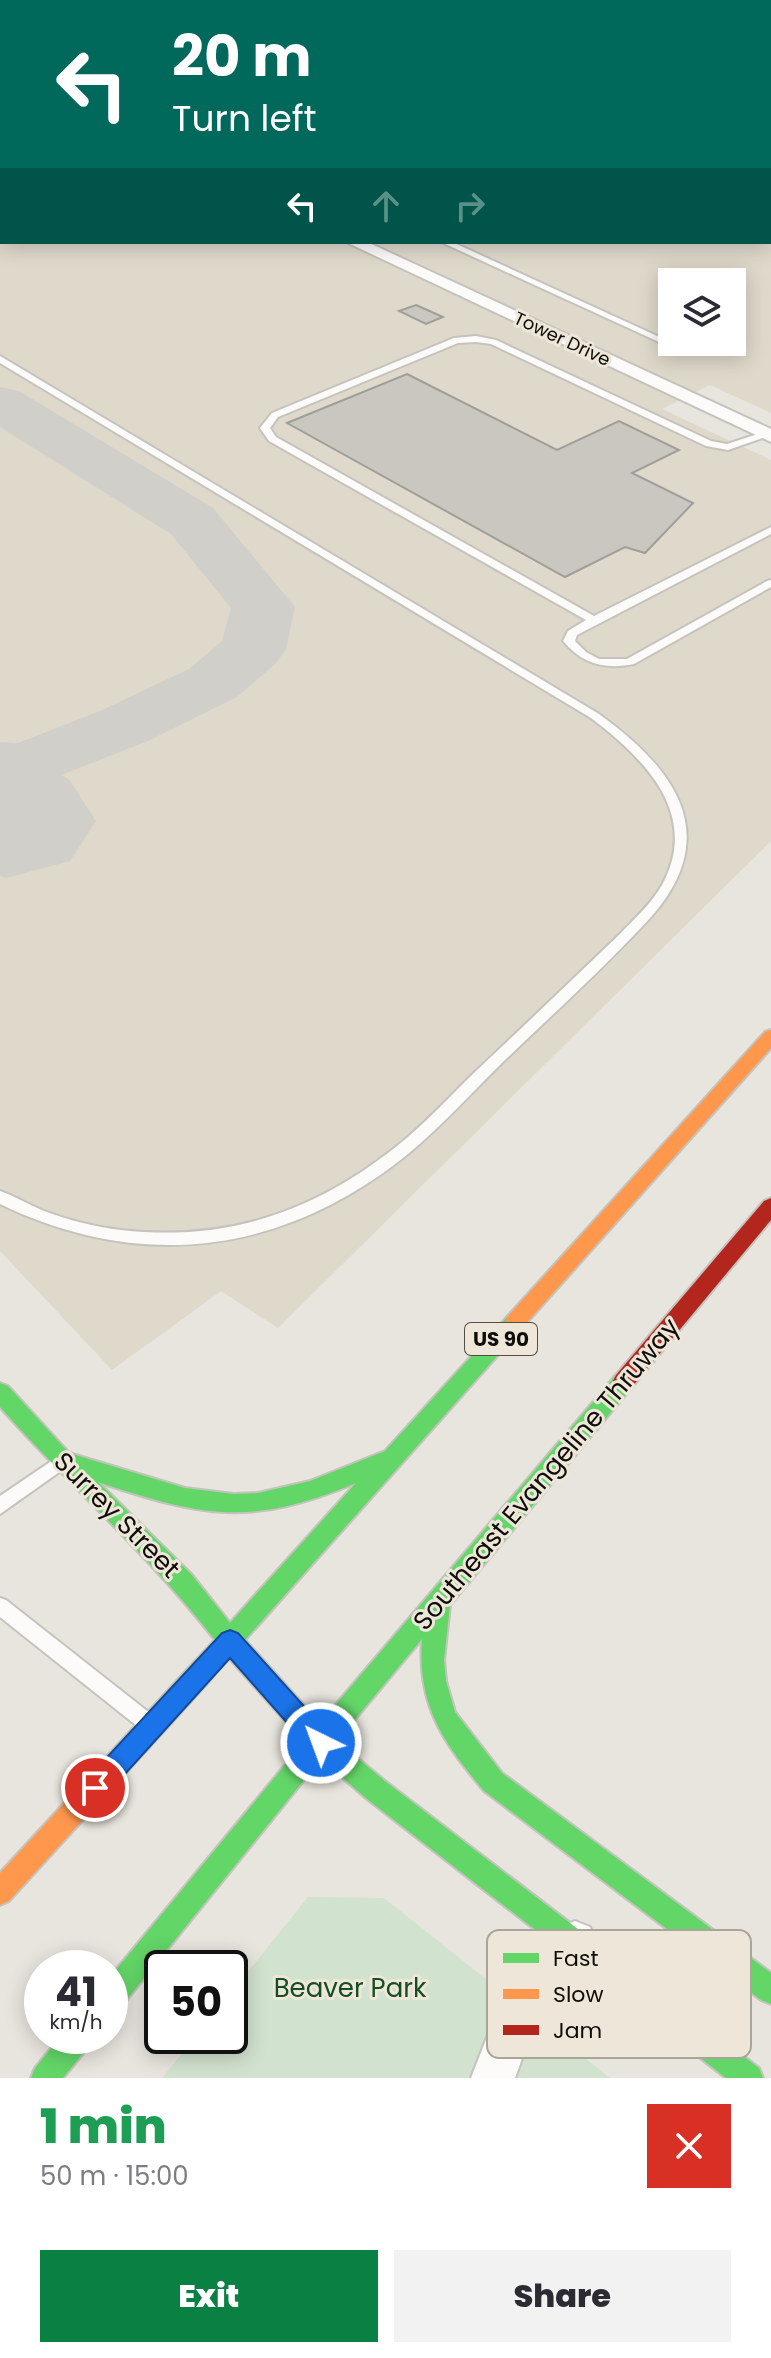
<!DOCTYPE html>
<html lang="en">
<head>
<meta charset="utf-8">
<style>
  :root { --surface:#fff; --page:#f2f2f3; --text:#2b2b33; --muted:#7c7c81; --accent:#0b8043 }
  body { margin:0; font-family:Poppins,sans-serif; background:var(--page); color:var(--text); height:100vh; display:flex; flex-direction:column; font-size:30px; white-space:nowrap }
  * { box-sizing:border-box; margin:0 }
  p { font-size:26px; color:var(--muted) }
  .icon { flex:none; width:44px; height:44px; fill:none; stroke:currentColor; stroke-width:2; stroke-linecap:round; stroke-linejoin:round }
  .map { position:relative; height:2078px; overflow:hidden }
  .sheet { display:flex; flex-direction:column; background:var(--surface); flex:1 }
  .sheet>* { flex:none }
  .hud { position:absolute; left:0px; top:0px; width:772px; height:244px; box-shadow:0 4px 20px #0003; background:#00695c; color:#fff; overflow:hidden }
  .controls { position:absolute; left:658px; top:268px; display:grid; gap:16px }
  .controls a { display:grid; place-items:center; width:88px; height:88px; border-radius:0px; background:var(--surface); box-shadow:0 4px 20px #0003; font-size:40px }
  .speed { position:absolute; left:24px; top:1950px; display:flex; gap:16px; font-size:40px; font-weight:700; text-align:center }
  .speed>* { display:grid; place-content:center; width:104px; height:104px; border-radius:50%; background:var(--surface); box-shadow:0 4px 20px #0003; line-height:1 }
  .speed small { font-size:20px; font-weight:400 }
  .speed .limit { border:4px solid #111; border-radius:12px; background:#fff; color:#111 }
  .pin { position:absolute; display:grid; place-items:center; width:68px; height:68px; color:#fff; margin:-34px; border:4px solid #fff; border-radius:50%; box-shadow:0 2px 8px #0007 }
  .me { position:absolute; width:88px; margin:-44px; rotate:318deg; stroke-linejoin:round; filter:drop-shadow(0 0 6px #0008) }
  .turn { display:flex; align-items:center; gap:28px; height:168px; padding:0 40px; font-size:36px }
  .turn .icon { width:104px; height:104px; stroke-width:2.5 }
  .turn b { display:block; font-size:56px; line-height:68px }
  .lanes { display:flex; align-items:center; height:76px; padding:0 40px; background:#0003; justify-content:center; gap:40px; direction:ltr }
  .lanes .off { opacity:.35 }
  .round { display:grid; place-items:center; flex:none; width:84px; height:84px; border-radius:0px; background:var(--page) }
  .summary { display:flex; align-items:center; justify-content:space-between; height:136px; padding:0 40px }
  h1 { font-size:48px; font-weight:800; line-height:60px; color:#1e9e55 }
  .button { display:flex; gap:16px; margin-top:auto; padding:16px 40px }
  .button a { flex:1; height:92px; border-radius:0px; background:var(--accent); color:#fff; font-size:32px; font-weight:800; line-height:92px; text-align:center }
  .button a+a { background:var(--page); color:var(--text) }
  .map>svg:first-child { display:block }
</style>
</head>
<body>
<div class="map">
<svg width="771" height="2078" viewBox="0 0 771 2078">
  <rect width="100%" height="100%" fill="#e8e5de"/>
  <path fill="#dfd9cb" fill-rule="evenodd" d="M0 0H771V50L770 2H2V242H770L771 85V413L710 385 662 409 771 460V841L278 1328 221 1291 112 1370 0 1251ZM672 282H732V342H672Z"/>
  <path fill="#d1e2ce" d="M308 1897 384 1898 610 2078H162L196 2036H230V1994Z"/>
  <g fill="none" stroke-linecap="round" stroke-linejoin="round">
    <path fill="#d1cfca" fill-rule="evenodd" d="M0 387 19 391 213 508 295 607 286 649 276 663 237 697 148 741 51 779 26 785 0 784V742L18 743 100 711 189 669 222 641 231 608 171 534 0 427Z"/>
    <path fill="#d1cfca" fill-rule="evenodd" d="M0 760 64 776 70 781 96 821 70 861 6 878 0 876Z"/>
  </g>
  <path fill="#cac7c1" stroke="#a09e99" stroke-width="2" d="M416 305 443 317 426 324 399 311Z
    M407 374 557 450 619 421 679 450 632 473 693 503 645 553 625 547 565 577 287 423Z"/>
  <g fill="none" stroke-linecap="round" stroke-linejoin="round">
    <g stroke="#c5c3bd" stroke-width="4">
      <path id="lane" d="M0 31 2 32V36L0 35Z
        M0 48H2V52H0Z
        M770 58H771V62H770Z
        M770 73H771V77H770Z
        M0 100H2V104H0Z
        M441 242H452L666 340 659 342Z
        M476 336 496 340 711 441 727 444 767 431 770 432 771 435 728 450 706 446 491 344 476 342 458 343 278 417 270 428 276 437 594 616 771 527V534L577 635 575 641 586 652 599 659H627L767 581 771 580V587L634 664C605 670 582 664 563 641L568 631 586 620 269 441 260 428 272 413 454 338Z
        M0 356 599 714C674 768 724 834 651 917 605 967 553 1014 504 1061 472 1092 442 1126 408 1154 284 1254 143 1273 0 1204V1191C15 1196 29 1205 44 1211 68 1220 95 1227 121 1230 227 1242 314 1212 397 1146 425 1124 450 1096 476 1071 525 1025 573 979 621 933 635 918 652 903 662 885 701 814 644 758 591 718L0 363Z
        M59 1456 65 1458 68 1463 65 1468 0 1514V1496Z
        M0 1598 6 1600 151 1714 154 1720 151 1726 144 1729 137 1726 0 1617Z"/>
    </g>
    <g stroke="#c5c3bd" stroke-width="4">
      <path id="street" d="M0 74H2V83H0Z
        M346 242H367L771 429V442Z
        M575 1921 590 1927 596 1942 590 1957 528 2042 515 2078H471L496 2014 560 1927Z"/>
    </g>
    <g stroke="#c5c3bd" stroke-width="4">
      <path id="fast" d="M515 1314 522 1316 525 1322 522 1328 245 1640 320 1723 616 1375 624 1372 632 1375 635 1381 632 1387 450 1605 444 1660 446 1681 455 1712 502 1773 771 1973V2004L761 2000 484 1791C443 1742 417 1705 422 1639L337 1741 385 1781 759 2068 763 2078H726L367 1799 321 1759 120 2008 110 2012V1977L304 1742 229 1658 202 1689 193 1692 184 1689 181 1681 184 1673 215 1640C150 1556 70 1486 0 1407V1383L8 1386 69 1453 185 1488 234 1494 258 1493 310 1481 385 1451 508 1316ZM98 1482C203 1517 250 1527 356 1483L230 1623 192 1575Z
        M61 2036H93L89 2046 63 2078H31L35 2068Z"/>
    </g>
    <g stroke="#c5c3bd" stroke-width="4">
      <path id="slow" d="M771 1030V1048L522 1328 515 1330 508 1328 505 1322 508 1316 765 1032Z
        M193 1670 202 1673 205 1681 202 1689 9 1901 0 1905V1873L184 1673Z"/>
    </g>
    <g stroke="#c5c3bd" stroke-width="4">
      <path id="jam" d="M771 1198V1220L632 1387 624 1390 616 1387 613 1381 616 1375 764 1201Z"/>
    </g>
    <use href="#lane" fill="#fcfbfa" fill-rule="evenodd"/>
    <use href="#street" fill="#fcfbfa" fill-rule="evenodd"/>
    <use href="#fast" fill="#63d668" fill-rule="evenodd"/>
    <use href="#slow" fill="#ff974d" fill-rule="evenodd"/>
    <use href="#jam" fill="#b3261e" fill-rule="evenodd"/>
  </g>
  <path fill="#1a73e8" stroke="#114b97" stroke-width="2" d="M230 1630 238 1633 329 1734 333 1743 329 1751 321 1755 312 1751 230 1658 104 1797 95 1801 86 1797 83 1788 86 1780 222 1633Z"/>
  <g text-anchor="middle" stroke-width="6" stroke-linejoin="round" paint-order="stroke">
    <g font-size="18" fill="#0f0d09" stroke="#ede6d9">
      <text transform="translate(562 339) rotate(25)" y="6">Tower Drive</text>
    </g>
    <rect fill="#ede6d9" stroke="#524e47" stroke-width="2" x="465" y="1323" width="72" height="32" rx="6"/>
    <g font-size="20" font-weight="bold" fill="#0f0d09">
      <text x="501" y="1346">US 90</text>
    </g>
    <g font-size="26" fill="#0f0d09" stroke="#ede6d9">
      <text transform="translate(546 1474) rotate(-50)" y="9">Southeast Evangeline Thruway</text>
      <text transform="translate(117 1515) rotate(45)" y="9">Surrey Street</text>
    </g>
    <g font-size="26" fill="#144f23" stroke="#ede6d9">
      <text x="350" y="1997">Beaver Park</text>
    </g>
  </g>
  <rect x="487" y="1930" width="264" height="128" rx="12" fill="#ede6d9" stroke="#aaa59b" stroke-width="2"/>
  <rect x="503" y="1953" width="36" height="10" fill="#63d668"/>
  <rect x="503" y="1989" width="36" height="10" fill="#ff974d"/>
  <rect x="503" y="2025" width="36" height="10" fill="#b3261e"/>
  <g font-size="22" fill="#0f0d09">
    <text x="553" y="1966">Fast</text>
    <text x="553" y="2002">Slow</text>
    <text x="553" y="2038">Jam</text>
  </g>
</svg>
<div class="controls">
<a><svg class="icon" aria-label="layers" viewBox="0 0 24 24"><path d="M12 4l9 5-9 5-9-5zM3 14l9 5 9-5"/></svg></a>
</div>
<div class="speed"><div>41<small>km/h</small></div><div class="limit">50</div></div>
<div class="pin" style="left:95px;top:1788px;background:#d93025"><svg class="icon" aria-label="arrive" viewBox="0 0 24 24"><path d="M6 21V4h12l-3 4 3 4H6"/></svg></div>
<svg class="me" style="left:321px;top:1743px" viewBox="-20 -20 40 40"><circle r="17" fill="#1a73e8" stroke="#fff" stroke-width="3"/><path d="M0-11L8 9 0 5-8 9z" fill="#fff"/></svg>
<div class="hud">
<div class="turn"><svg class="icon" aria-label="left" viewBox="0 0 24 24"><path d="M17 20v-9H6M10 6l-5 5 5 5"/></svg><div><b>20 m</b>Turn left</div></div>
<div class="lanes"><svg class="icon" aria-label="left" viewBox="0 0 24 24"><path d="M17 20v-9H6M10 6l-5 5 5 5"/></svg><svg class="icon off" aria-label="ahead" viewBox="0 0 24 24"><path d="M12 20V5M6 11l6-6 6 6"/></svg><svg class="icon off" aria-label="right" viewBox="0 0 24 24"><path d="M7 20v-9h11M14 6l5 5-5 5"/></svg></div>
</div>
</div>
<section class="sheet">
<div class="summary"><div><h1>1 min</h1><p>50 m · 15:00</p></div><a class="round" style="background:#d93025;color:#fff"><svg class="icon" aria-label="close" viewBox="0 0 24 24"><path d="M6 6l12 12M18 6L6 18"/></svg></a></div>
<div class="button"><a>Exit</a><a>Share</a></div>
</section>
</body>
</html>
